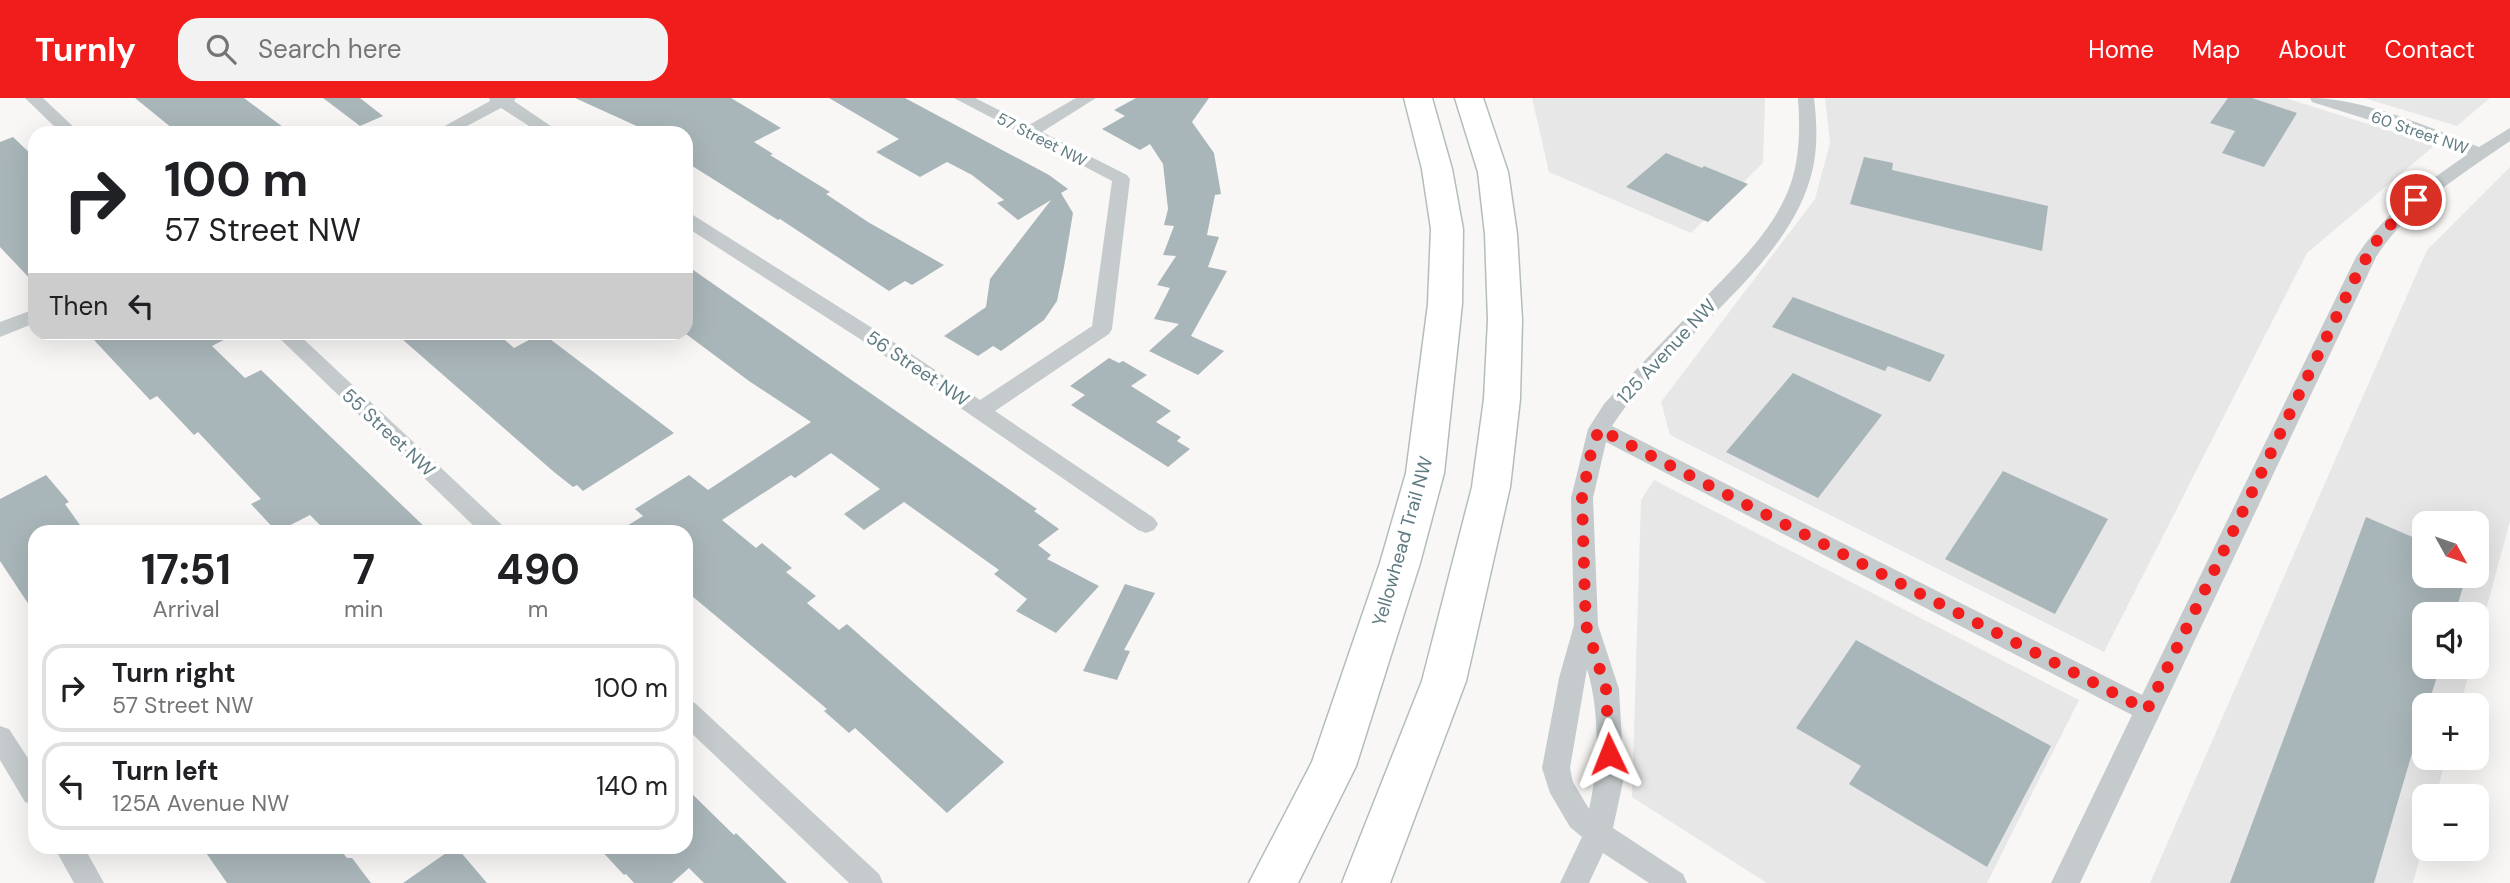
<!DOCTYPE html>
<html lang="en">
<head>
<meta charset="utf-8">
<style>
  :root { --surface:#fff; --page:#f2f2f2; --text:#202124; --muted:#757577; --line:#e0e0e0; --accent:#f11c1c }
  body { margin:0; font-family:"DM Sans",sans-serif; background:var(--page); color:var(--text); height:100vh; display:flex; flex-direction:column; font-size:26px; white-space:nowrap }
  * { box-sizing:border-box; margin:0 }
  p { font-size:23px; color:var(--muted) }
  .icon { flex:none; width:38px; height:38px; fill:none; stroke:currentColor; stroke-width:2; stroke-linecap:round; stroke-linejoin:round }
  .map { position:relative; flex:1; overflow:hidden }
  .sheet { position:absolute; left:28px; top:427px; width:665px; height:329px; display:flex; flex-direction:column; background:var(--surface); border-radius:21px; box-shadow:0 7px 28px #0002 }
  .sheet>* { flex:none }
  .guide { position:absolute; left:28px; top:28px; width:665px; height:214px; border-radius:21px; box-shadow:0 7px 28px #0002; background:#fff; color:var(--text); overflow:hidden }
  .needle { width:46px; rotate:130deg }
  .controls { position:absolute; left:2412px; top:413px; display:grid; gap:14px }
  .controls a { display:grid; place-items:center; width:77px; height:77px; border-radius:14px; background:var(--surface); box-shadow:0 7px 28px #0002; font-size:35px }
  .pin { position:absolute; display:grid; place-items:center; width:60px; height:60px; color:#fff; margin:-30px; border:4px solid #fff; border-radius:50%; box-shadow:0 2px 7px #0007 }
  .me { position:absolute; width:77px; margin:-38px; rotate:358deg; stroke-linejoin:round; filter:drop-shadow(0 0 5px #0008) }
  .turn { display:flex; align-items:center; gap:24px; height:147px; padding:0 21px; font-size:32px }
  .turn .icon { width:91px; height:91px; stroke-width:2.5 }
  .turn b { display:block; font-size:49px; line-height:60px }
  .then { display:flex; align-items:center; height:66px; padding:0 21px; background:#0003; gap:14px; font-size:26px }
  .eta { display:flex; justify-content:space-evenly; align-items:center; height:119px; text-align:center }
  .eta b { font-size:42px; font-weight:700; line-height:49px }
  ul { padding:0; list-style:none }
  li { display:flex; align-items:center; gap:21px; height:88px; margin:0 14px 10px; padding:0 7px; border:4px solid var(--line); border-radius:21px }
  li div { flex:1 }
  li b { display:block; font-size:26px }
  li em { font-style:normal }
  header { display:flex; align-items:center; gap:42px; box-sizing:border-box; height:98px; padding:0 35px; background:var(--accent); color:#fff }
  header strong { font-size:33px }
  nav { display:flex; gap:38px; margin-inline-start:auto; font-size:24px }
  .search { width:490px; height:63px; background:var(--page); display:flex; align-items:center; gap:18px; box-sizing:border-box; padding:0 24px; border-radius:21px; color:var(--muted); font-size:26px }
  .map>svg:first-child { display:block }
</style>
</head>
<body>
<header>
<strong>Turnly</strong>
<div class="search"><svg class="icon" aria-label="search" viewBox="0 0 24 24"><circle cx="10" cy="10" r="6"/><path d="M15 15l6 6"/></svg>Search here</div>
<nav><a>Home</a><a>Map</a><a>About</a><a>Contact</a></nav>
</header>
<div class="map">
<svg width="2510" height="785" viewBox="0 0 2510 785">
  <rect width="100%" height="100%" fill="#f8f7f5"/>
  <path fill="#e6e7e6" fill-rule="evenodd" d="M1532 0H1765L1763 65 1691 135 1549 74Z
    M1825 0H2285L2435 47 2307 155 2104 554 1670 337 1661 304 1815 101 1830 45Z
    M2364 0H2490L2457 28Z
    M2510 69V423L2476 549V516H2424V569H2471L2460 607H2424V660H2446L2436 698H2424V744L2413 785H2150L2427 152ZM2424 425H2476V478H2424Z
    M1654 382 2079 602 1987 785H1767L1632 699 1641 402Z"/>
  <path fill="#a9b6b9" d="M135 0H244L291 35H178Z
    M323 0H360L383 18 360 28Z
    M575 0H731L781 30 754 44 773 56 770 57 830 94 826 96 868 124 944 167 912 187 905 183 889 193 780 121 778 122 686 64V35H652Z
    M829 0H905L1049 77 1068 91 1061 95 1073 115 1064 169 1057 203 1044 222 1001 253 993 248 978 258 944 238 986 209 990 181 1051 102 1018 122 997 105 1004 102 972 77 947 64 920 79 876 54 899 41Z
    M1136 0H1209L1192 24 1214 55 1221 96 1215 97 1207 137 1219 139 1208 169 1227 173 1191 238 1224 253 1198 277 1149 253 1179 226 1154 221 1170 190 1157 187 1176 158 1163 157 1174 128 1164 127 1168 111 1163 66 1150 46 1140 52 1102 31 1125 18 1114 12Z
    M2228 0H2252L2297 15 2264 69 2222 55 2235 33 2210 25Z
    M13 39 35 60V186L0 149V44Z
    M1666 55 1702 70 1704 68 1748 86 1708 124 1626 89Z
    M1864 59 1893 65 1892 72 2048 108 2042 153 1850 106Z
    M686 167 1037 411 1034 413 1059 431 1038 447 1051 457 1047 461 1099 488 1056 535 1016 513 1027 501 994 476 999 472 904 404 864 432 844 416 880 391 831 355 795 380 791 377 722 422 756 450 762 445 792 470 786 474 816 498 807 505 839 532 847 526 1004 664 947 715 855 630 849 635 824 613 827 611 686 493V434H617L643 418 635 411 689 377 708 392 811 324 749 283 686 236Z
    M1793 199 1945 257 1930 284 1888 268 1885 273 1772 229Z
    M109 234H239L212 248 245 280 261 272 430 434H327L310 417 277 434 251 406 261 401 229 367 198 334 194 337 157 298 150 302 94 242Z
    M394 234H496L514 250 542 235 674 335 583 393 577 387 573 389 554 374Z
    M1109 260 1119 265 1123 263 1147 277 1131 288 1171 313 1156 324 1181 339 1177 343 1190 351 1168 369 1071 307 1085 297 1070 288Z
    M1793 275 1882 317 1818 400 1726 354Z
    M2003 373 2108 421 2055 516 1945 461Z
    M46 377 69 404 65 406 85 434H35V516L0 463V401Z
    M2366 419 2424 444V478H2466L2455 516H2424V569H2440L2428 607H2424V650L2415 645 2374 785H2230Z
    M1125 486 1155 495 1124 552 1130 553 1117 582 1083 573Z
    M1856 542 2051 648 1987 769 1849 686 1861 668 1796 630Z
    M686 690 734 737 736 735 787 785H704L689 770 672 785H634L626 776 624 777 598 749H686Z
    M202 749H338L347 760H352L371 785H227Z
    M458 751 487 785H403L449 753 451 756Z"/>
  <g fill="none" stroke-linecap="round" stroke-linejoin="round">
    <g stroke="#b5bcbd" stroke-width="3">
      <path id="highway" d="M1404 0H1432L1452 71 1463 131 1462 206 1444 375 1420 465 1356 668 1298 785H1249L1312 664 1380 465 1406 375 1428 206 1431 131 1422 71Z
        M1455 0H1483L1508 74 1517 136 1522 222 1520 301 1510 389 1466 583 1390 785H1342L1422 583 1472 389 1484 301 1488 222 1485 136 1478 74Z"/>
    </g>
    <path fill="#c5cbcd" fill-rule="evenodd" d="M25 0H43L80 35H61Z
      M489 0H516L514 3 561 35H540L501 10 454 35H432L490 3Z
      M954 0H975L1029 27 1076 0H1096L1042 34 1127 77 1130 81 1112 231 1109 236 995 313 1154 420 1158 426 1154 432 1146 435 1138 432 863 243 686 129V115L693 117 877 233 980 302 1092 228 1112 83Z
      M1798 0H1814C1817 25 1818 50 1812 74 1789 171 1665 246 1612 328L2142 597 2356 159C2388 111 2421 89 2468 56L2427 40 2312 4 2310 0C2362 0 2430 29 2479 49L2510 30V43C2461 77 2409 108 2376 159L2080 785H2051L2132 617 1606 344 1593 400 1598 527 1619 591 1624 679 1613 730 1683 776 1687 785H1649L1603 755 1589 785H1560L1582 739 1570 729 1550 695 1542 670 1559 580 1574 527 1571 400 1588 331 1604 306C1636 271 1668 238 1701 204 1735 168 1774 134 1791 85 1800 58 1800 28 1798 0ZM1587 571C1600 614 1599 667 1589 711L1573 684 1570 670Z
      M35 211V225L0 239V224Z
      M273 234H296L503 428 507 434H480Z
      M686 602 695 605 879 776 883 785H849L686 630Z
      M0 628 9 631 35 671V707L25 704 0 662Z
      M54 749H84L104 785H74Z"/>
    <use href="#highway" fill="#fff" fill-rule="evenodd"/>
  </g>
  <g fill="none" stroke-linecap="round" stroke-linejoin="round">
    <path stroke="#f11c1c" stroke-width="12" stroke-dasharray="0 21.6" d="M1609 656 1606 591 1586 527 1585 502 1582 400 1591 355 1599 331 2147 612 2359 172 2381 136 2416 102"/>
  </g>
  <g text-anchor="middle" stroke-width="7" stroke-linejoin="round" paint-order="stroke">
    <g font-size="16" fill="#607b82" stroke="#fff">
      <text transform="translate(2420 34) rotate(19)" y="6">60 Street NW</text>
      <text transform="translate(1042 41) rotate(27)" y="6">57 Street NW</text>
    </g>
    <g font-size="19" fill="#607b82" stroke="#fff">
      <text transform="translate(1666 253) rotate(-47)" y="7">125 Avenue NW</text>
      <text transform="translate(918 270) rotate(34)" y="7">56 Street NW</text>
      <text transform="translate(389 334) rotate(43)" y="7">55 Street NW</text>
      <text transform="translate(1402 443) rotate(-74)" y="7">Yellowhead Trail NW</text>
    </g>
  </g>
</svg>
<div class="controls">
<a><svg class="needle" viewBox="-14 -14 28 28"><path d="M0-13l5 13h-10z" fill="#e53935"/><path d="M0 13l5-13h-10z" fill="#757577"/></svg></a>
<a><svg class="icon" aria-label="sound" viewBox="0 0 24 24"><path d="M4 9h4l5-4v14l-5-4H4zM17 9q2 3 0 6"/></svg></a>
<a>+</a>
<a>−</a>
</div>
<div class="pin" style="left:2416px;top:102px;background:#d93025"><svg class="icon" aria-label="arrive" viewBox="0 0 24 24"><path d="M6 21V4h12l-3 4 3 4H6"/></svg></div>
<svg class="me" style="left:1609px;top:656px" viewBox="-20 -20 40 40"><path d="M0-17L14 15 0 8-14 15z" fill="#f11c1c" stroke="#fff" stroke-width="4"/></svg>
<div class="guide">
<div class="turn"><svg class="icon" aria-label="right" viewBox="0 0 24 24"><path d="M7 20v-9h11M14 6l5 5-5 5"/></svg><div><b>100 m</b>57 Street NW</div></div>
<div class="then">Then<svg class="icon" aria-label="left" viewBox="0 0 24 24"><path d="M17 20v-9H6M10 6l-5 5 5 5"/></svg></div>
</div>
<section class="sheet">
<div class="eta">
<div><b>17:51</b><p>Arrival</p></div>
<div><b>7</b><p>min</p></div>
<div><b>490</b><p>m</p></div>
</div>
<ul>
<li><svg class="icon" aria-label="right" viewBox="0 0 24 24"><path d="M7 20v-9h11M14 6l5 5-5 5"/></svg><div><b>Turn right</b><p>57 Street NW</p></div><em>100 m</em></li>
<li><svg class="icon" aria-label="left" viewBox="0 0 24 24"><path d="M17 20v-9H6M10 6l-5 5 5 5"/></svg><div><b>Turn left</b><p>125A Avenue NW</p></div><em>140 m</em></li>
</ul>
</section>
</div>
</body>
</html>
